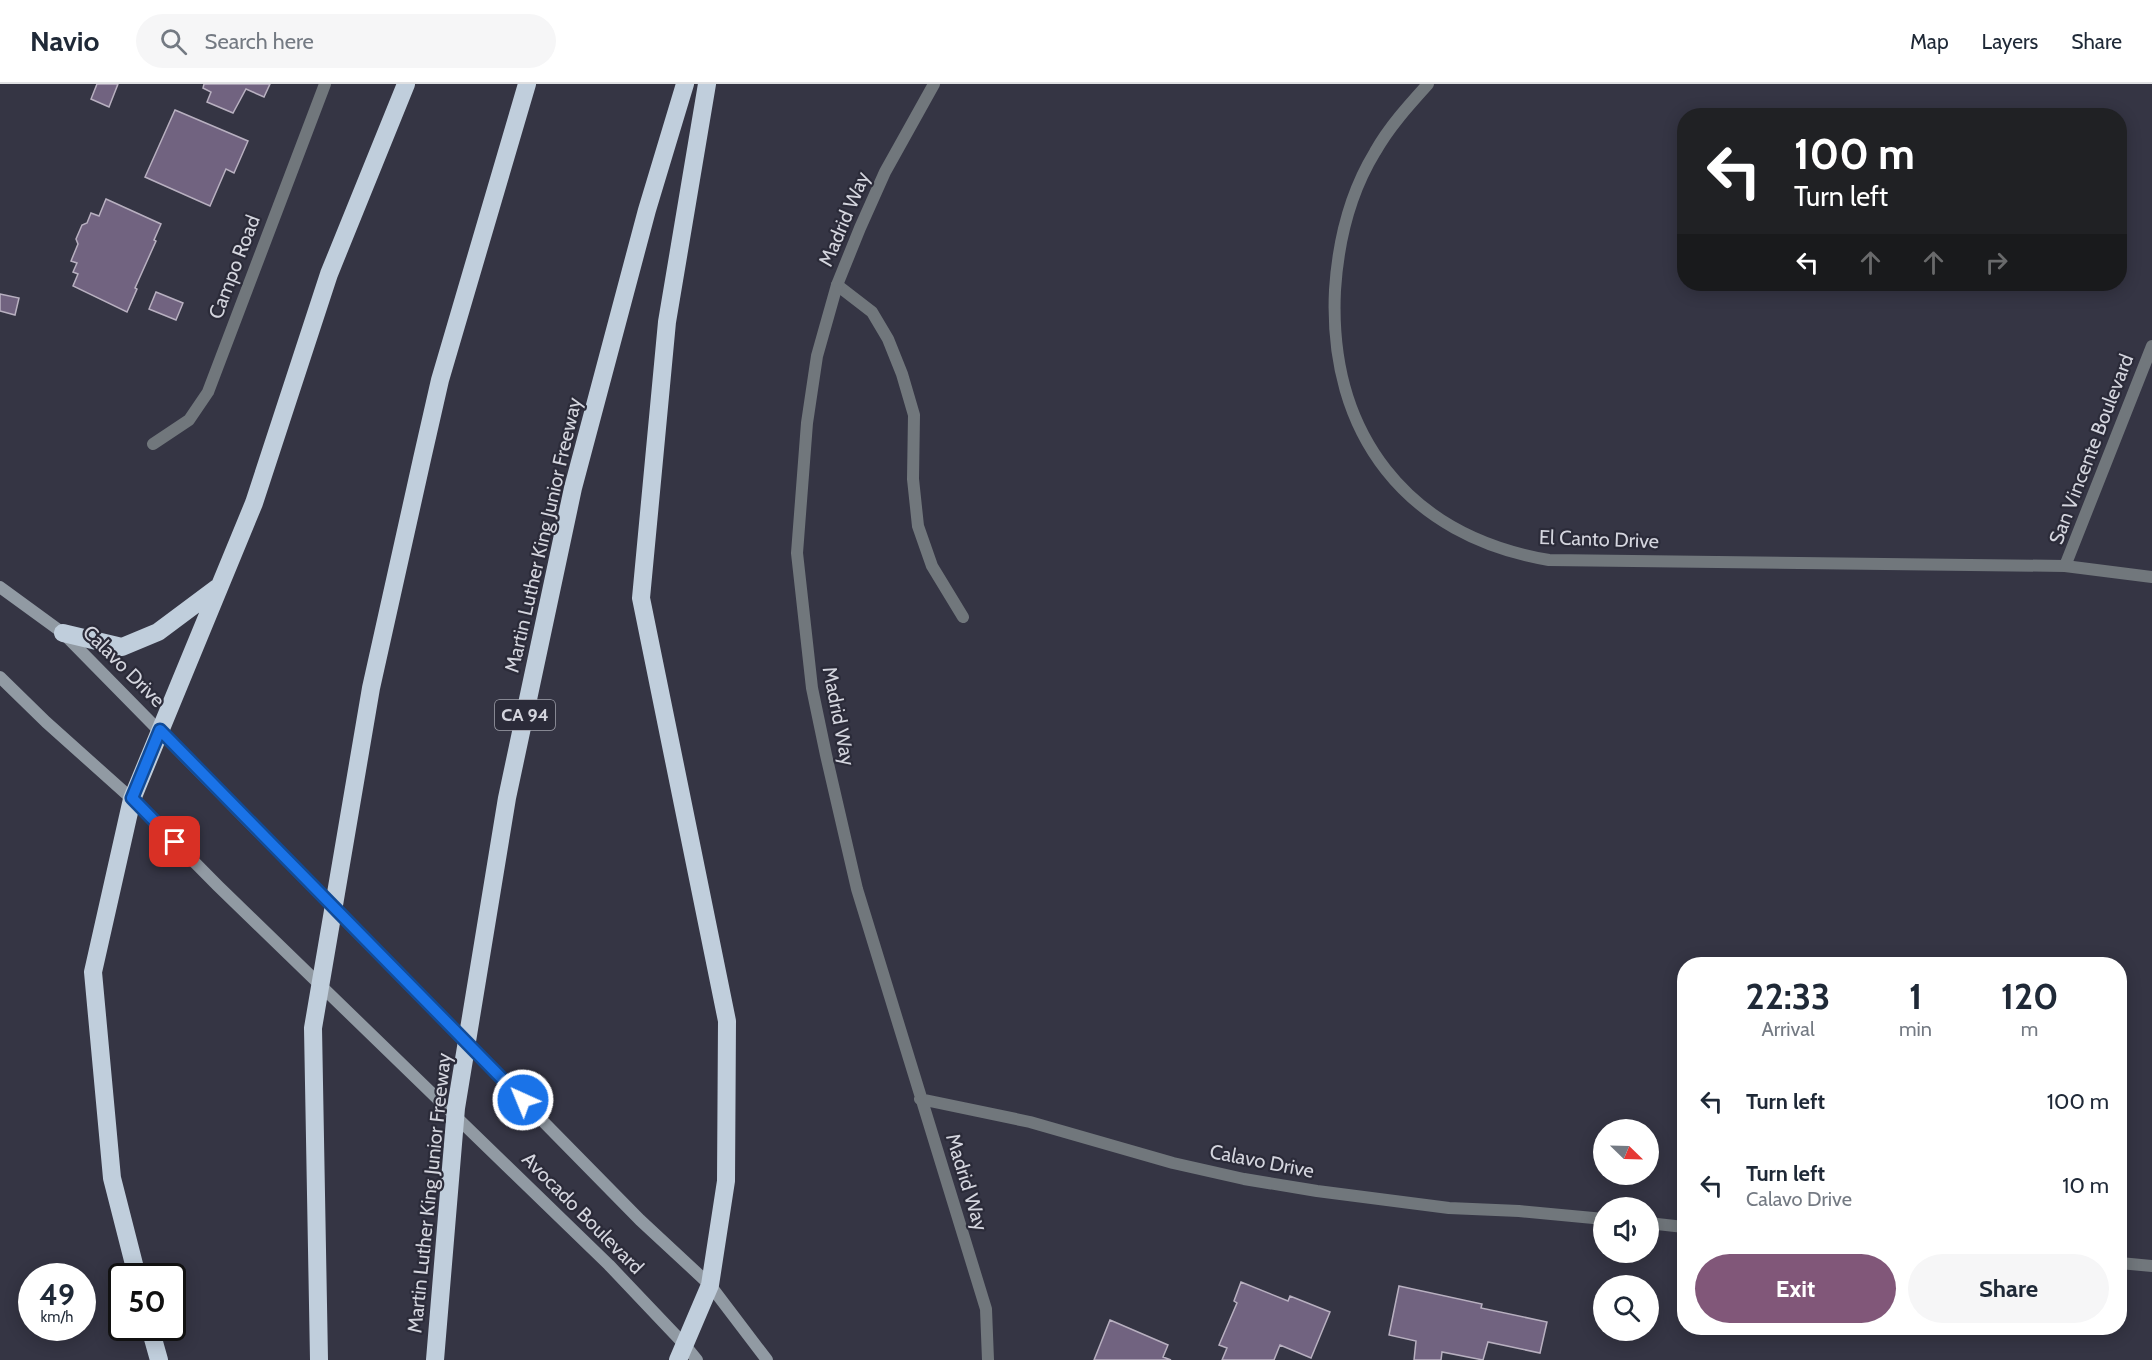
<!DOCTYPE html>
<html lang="en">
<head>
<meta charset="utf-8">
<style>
  :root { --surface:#fff; --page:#f6f6f7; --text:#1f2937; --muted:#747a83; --line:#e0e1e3; --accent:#815779 }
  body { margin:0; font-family:Cabin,sans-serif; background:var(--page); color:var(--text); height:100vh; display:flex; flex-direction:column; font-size:22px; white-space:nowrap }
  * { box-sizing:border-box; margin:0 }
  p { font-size:20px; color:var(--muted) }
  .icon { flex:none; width:33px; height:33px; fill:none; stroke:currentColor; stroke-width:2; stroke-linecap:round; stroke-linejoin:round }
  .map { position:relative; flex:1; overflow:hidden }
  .drawer { position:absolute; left:1677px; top:873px; width:450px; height:378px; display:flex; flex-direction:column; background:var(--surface); border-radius:24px; box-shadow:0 3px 15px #0003 }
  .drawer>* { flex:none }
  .guide { position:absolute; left:1677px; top:24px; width:450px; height:183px; border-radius:24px; box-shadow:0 3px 15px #0003; background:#202124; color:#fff; overflow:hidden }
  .needle { width:39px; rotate:113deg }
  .fabs { position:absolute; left:1593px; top:1035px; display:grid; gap:12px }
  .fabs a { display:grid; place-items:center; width:66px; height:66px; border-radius:50%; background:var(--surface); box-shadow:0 3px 15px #0003; font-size:30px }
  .speed { position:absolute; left:18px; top:1179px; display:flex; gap:12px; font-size:30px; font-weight:700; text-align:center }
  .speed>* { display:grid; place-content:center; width:78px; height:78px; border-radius:50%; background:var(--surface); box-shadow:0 3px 15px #0003; line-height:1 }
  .speed small { font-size:15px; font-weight:400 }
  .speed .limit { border:3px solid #111; border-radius:9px; background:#fff; color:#111 }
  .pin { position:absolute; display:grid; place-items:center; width:51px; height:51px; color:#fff; margin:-26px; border-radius:12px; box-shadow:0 3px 9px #0006 }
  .me { position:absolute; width:66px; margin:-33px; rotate:316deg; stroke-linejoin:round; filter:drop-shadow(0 0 4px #0008) }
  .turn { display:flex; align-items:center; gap:21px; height:126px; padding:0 18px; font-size:27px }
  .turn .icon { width:78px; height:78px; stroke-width:2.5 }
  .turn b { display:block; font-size:42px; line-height:51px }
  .lanes { display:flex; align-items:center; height:57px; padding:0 18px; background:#0003; justify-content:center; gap:30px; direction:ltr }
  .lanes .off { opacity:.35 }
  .eta { display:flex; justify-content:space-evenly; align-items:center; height:102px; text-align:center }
  .eta b { font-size:36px; font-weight:700; line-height:42px }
  .action { display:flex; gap:12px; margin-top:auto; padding:12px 18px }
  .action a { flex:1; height:69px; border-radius:36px; background:var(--accent); color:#fff; font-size:24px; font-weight:700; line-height:69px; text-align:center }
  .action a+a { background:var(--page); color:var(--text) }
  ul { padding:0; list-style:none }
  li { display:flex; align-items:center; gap:18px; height:84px; padding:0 18px }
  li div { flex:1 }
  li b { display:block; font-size:22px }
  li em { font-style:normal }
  header { display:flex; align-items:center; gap:36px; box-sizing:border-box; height:84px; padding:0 30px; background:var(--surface); border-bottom:2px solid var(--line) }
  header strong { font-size:28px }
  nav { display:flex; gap:33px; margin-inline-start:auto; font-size:21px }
  .search { width:420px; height:54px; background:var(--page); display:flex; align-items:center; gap:15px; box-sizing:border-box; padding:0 21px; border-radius:33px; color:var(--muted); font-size:22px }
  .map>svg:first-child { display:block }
</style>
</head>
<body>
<header>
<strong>Navio</strong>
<div class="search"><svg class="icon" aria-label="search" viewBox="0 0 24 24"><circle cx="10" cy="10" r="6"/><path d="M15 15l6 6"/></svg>Search here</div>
<nav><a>Map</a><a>Layers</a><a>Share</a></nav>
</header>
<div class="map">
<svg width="2152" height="1276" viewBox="0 0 2152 1276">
  <rect width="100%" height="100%" fill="#353544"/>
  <path fill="#716380" stroke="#b8b0c0" stroke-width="1.5" d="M97 0H118L109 23 91 15Z
    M204 0H270L264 13 246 5 233 29 207 18 211 8 203 4Z
    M175 26 248 57 234 89 226 85 210 122 145 93Z
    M106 115 161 140 154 156 156 157 135 204 137 205 127 228 73 202 78 190 73 188 77 179 71 177 78 160 76 155 82 141 87 139 91 129 99 132Z
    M156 208 183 219 176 236 149 225Z
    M0 210 19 214 15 231 0 227Z
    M1241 1198 1288 1217 1290 1212 1330 1228 1311 1274 1280 1261 1274 1276H1222L1227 1264 1219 1261 1237 1219 1234 1217Z
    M1399 1202 1482 1220 1481 1224 1547 1238 1540 1269 1488 1258 1483 1276 1442 1268 1441 1276H1414L1416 1257 1389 1251Z
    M1110 1236 1168 1261 1163 1273 1171 1276H1094Z"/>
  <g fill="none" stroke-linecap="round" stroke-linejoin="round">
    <path stroke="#71777c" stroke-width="12" d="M837 201 872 228 888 255 902 290 914 331 913 395 918 442 932 482 963 533"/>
    <path stroke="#71777c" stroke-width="12" d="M1428 0C1409 21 1389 43 1375 68 1350 109 1338 159 1335 206 1328 350 1407 452 1549 476L2065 482 2152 493
      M153 360 189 336 208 308 325 0
      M2065 482 2152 262"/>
    <path stroke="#71777c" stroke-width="12" d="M934 0 885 88 860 144 837 201 817 272 807 339 797 469 812 604 826 671 857 805 986 1225 988 1276
      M920 1015 1030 1038 1173 1079 1244 1095 1317 1107 1449 1124 1519 1127 1604 1135
      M1648 1139 1684 1143
      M2120 1179 2152 1182"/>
    <path stroke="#919aa3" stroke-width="12" d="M0 503 63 549 640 1136 710 1201 767 1276
      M0 593 46 638 132 715 218 802 609 1181 684 1260 697 1276"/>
    <path stroke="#c0cedc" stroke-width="18" d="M63 549 122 563 158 548 217 504
      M137 1192 112 1094 93 888 132 715 254 419 329 190 406 0
      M150 1244 159 1276
      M319 1276 313 944 371 604 422 375 440 296 527 0
      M435 1276 456 1024 507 714 573 404 647 126 685 0
      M678 1276 710 1201 726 1097 727 937 641 514 667 238 707 0"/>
  </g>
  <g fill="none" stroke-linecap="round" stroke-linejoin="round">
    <g stroke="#114b97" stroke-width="15">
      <path id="route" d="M175 758 132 714 160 646 523 1016"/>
    </g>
    <use href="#route" stroke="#1a73e8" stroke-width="10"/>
  </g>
  <g text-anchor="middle" stroke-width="4.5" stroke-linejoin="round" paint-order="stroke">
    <rect fill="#2b2b39" stroke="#a1a2ac" stroke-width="1.5" x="495" y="616" width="60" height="30" rx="4.5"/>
    <g font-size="18" font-weight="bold" fill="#d4d5de">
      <text x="525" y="637">CA 94</text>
    </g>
    <g font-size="20" fill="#d4d5de" stroke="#2b2b39">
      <text transform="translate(844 135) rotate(-67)" y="7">Madrid Way</text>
      <text transform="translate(234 183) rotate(-69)" y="7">Campo Road</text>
      <text transform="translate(2091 365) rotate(-69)" y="7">San Vincente Boulevard</text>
      <text transform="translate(543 451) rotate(-77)" y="7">Martin Luther King Junior Freeway</text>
      <text transform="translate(1599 455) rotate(2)" y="7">El Canto Drive</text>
      <text transform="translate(124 582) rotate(45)" y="7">Calavo Drive</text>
      <text transform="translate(839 632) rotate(79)" y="7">Madrid Way</text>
      <text transform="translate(1262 1077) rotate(11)" y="7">Calavo Drive</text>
      <text transform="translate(967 1098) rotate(73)" y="7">Madrid Way</text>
      <text transform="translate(429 1109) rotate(-84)" y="7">Martin Luther King Junior Freeway</text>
      <text transform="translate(583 1129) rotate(45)" y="7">Avocado Boulevard</text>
    </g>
  </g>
</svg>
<div class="fabs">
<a><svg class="needle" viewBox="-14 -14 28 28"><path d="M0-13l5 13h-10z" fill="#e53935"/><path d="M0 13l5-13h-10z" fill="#747a83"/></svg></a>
<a><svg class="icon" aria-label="sound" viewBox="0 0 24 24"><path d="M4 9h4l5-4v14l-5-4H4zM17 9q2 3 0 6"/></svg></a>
<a><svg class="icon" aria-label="search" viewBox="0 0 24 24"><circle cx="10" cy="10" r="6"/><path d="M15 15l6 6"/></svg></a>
</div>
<div class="speed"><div>49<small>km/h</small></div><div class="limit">50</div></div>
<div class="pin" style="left:175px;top:758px;background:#d93025"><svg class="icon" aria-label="arrive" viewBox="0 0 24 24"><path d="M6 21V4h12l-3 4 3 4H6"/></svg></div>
<svg class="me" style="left:523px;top:1016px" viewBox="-20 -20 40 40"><circle r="17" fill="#1a73e8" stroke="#fff" stroke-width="3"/><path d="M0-11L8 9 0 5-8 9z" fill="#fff"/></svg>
<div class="guide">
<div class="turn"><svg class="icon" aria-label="left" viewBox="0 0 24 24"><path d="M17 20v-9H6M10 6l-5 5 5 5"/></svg><div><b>100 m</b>Turn left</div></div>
<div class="lanes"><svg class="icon" aria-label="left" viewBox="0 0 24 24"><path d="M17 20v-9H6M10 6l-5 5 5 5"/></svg><svg class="icon off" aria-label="ahead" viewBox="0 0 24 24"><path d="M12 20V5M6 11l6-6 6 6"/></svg><svg class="icon off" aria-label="ahead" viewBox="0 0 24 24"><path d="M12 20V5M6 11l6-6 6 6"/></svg><svg class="icon off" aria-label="right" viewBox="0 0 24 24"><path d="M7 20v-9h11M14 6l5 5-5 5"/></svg></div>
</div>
<section class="drawer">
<div class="eta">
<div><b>22:33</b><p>Arrival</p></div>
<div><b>1</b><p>min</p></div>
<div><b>120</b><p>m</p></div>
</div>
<ul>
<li><svg class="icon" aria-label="left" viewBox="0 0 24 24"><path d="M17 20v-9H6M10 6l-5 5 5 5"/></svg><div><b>Turn left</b></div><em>100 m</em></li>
<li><svg class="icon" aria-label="left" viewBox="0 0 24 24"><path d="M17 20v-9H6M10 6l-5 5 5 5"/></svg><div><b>Turn left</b><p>Calavo Drive</p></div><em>10 m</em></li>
</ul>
<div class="action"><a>Exit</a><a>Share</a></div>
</section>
</div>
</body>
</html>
